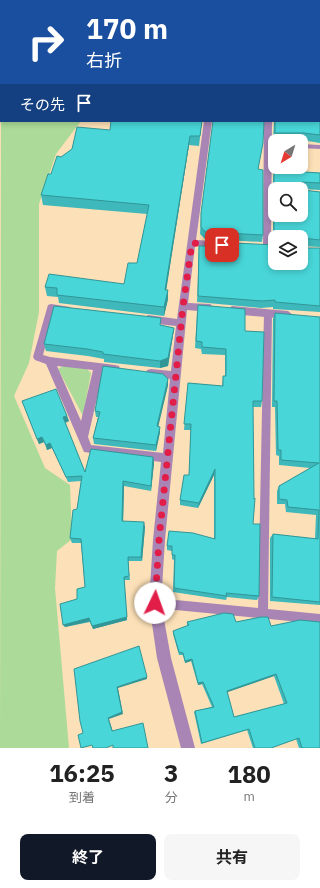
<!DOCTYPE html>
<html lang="ja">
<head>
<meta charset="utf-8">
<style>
  :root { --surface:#fff; --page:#f6f6f6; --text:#222; --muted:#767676; --accent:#111827 }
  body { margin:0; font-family:"IBM Plex Sans","Noto Sans JP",sans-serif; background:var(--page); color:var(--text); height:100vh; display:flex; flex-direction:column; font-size:15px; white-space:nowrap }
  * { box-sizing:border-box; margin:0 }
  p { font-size:13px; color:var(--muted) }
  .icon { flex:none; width:22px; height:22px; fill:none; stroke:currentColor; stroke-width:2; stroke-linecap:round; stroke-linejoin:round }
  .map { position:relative; height:748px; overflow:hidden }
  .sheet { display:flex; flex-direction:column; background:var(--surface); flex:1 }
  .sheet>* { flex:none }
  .hud { position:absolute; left:0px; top:0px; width:320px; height:122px; box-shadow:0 2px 6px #0003; background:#1a4fa0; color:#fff; overflow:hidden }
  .needle { width:26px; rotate:218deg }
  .controls { position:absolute; left:268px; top:134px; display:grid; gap:8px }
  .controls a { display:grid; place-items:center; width:40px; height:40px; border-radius:8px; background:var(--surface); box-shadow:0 2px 6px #0003; font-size:20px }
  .pin { position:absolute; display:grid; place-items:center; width:34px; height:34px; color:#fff; margin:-17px; border-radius:8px; box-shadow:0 2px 6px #0006 }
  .me { position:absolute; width:44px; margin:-22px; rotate:3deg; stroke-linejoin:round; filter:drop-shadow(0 0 3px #0008) }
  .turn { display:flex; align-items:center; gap:14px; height:84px; padding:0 20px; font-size:18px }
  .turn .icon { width:52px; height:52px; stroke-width:2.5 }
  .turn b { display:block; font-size:28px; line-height:34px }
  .then { display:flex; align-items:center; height:38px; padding:0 20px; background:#0003; gap:8px; font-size:15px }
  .eta { display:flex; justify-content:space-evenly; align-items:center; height:68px; text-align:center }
  .eta b { font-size:24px; font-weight:700; line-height:28px }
  .action { display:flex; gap:8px; margin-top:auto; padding:8px 20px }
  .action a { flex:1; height:46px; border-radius:8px; background:var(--accent); color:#fff; font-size:16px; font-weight:700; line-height:46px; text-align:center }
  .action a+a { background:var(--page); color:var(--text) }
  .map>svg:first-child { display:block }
</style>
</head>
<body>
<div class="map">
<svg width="320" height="748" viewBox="0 0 320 748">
  <rect width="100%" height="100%" fill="#fce0b7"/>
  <path fill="#acdb99" d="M1 114V121H81L56 154 39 204V312L29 363 14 396 45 468 70 485 72 539 57 551 55 588 69 748H0Z
    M65 365 87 369 91 373 83 416 58 369Z"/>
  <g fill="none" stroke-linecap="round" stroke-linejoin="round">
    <path fill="#a885b5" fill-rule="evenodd" d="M268 310 272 313 268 609 320 614V624L155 608 151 607 150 603 151 599 155 598 258 608 264 313Z"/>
    <path fill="#a885b5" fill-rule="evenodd" d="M204 121H212L196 240 228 242 232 245 228 248 195 246 188 303 210 304 215 308 210 312 187 310 165 540 161 603 171 658 195 748H181L157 658 149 603 153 540 161 462 84 452 46 364 35 360 33 357 48 305 51 304 70 307 72 310 70 313 55 312 43 355 50 357 115 365 119 366 120 369 119 372 115 373 103 372 88 437 91 445 163 453 170 379 147 376 146 373 147 370 151 369 171 371 176 326 148 323 143 319 148 315 177 319ZM57 366 93 370 81 421Z
      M264 121H272L271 248 267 251 263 248Z
      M301 144 320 145V149L301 148Z
      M232 306 288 311 293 315 288 319 232 314 227 310Z"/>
    <path fill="#89559c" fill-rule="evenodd" d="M185 0H191V1H185Z
      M319 111H320V115H319Z"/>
  </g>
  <path fill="#3eb8ba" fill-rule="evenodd" d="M320 0V102H319V1Z
    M320 120V143L302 140H273L274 121H319Z
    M202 121 199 146 189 145 166 290H168V299L164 316 59 303 58 297 47 296 45 287 124 284 137 263 147 214 43 205 41 195 61 157 110 130Z
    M263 143 258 169 263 235 262 242 205 239 200 234 201 213Z
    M274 170 320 173V190L302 189 303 190 320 192V247L301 246 303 248H320V312L273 309V307L261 308 197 302 199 246H214V242L275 263 301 237H275V244H273V177Z
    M197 312 245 331 262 401 261 407H253V524L259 596 257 600 227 597 226 600 173 592 174 560 172 559V551L167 550V546L214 539V475L198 508 180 505V500L189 475 191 430H184L188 383 222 386 223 376H225V355L202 354 201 349 195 348Z
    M275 313 320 470V605L270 601V538L273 534 315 539 316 515 286 512 285 504H277V491L279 486 310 468 279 465V456L276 455 275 407H272L273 319Z
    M161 325 174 328 173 335 168 366 160 368 104 362V359L88 356 46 351 44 344Z
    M168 385 158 426 160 432 156 451 94 444 93 438 98 417H96L95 411Z
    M22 401 67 416 69 421 65 423 85 472 153 457 154 463 151 491 124 486 123 521 145 527 142 561H128L130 580H124L127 620 93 629 90 622 65 627 77 599 85 587 81 543H72L70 538 77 509 81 481 68 482 52 448 47 450 44 442 39 444Z
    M261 617 320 748H299L296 739 271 748H253L247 730 201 744 194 712 195 711 212 707 202 684 198 685 191 661 185 663 183 655H179L173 634V631L187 626V622H236ZM274 676 284 704 234 717 227 692Z"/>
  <path fill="#329697" d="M120 0H126L125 1H119Z
    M1 92V101L0 103V93Z
    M190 136 189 145 165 298V290Z
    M168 290V299L164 316V307Z
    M174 328 173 335 168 366 160 368V361Z
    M168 379V385L157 432V426Z
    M67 416 69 421 65 423 63 417Z
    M160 427V432L156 451V445Z
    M42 437 44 442 39 444 37 439Z
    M50 443 52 448 47 450 46 445Z
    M153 457 154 463 151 491V486Z
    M215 469 214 475 198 508 199 503Z
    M123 481 124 486 123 525 122 521Z
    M144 522 145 527 142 561 141 557Z
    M124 577 127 620 93 629 92 626Z
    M89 618 91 621 65 627 63 625Z
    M192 659 191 661 185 663V661Z
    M276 674 274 676 225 693 227 691Z
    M147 677V679L118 688 123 714 109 719 113 732 112 731 108 718 117 687Z
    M203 682 202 684 198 685V683Z"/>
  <path fill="#48d6d8" stroke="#329697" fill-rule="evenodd" d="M0 0H120L119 1H1V4Z
    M201 0H320V53L319 58H320V95H319V1H200Z
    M0 4H1V92L0 93V72H1L0 67V46L1 45V40H0Z
    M319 120H320V135L304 133H275V121H319Z
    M111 121H202L200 136H190L165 290H168L164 307 57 295V288L45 287 49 274 124 284 128 263H137L149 205 41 195 48 174H51L57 156 61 157 72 149 77 127 110 130Z
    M213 121H264L263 143 258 169 263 170V235L205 232 201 227V213Z
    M274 170 320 173V183L302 182 303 190 320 192V240L303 238 301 240V246L303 248H320V306L275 302V300L262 301 198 296 199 246H218L214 242 275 245V263H301V237L274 236ZM275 189H301V215H275Z
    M198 305 245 309V331L264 332 262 401H253L254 499 255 498 253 524H260L259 596 226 593 227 596 174 588 175 555H172V546H167L169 531 193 533 215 539V469L199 503 180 500 184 475H189L191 424H184L188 383 223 386V376H226V349L202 347V342L196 341Z
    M54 306 161 318 160 325 174 328 168 358 160 361 103 354V352L87 349 44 344Z
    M275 313 320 317V602L272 597 273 534 318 539 319 510 288 507 287 500 279 499V486L319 463 281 460V450H278L277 401H274Z
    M103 366 163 374 168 379 157 426 160 427 156 445 93 438 100 412 95 411Z
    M56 389 67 416 63 417 85 472 91 449 153 457 151 486 123 481 122 521 144 522 141 557H128L129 576 124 577 127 617 92 626 89 618 63 625 60 604 77 599V589L85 587 81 539 70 538 73 510 77 509 82 476 66 477 50 443 46 445 42 437 37 439 22 401Z
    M224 613 233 614 236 622 261 617H268L271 626 300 620 320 622V748H302L299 738 271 748H255L249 729 202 743 195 711 214 707 203 682 198 683 192 659 185 661 183 653 179 652 173 631 189 625 187 622ZM276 674 287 703 234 717 227 691Z
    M139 646 147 677 117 687 122 712 108 718 112 731 143 723 148 748H113V745L106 748H93L92 745 81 748 78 735 83 733 80 721 74 669Z"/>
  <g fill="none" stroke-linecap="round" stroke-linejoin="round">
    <path stroke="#e11d48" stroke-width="7" stroke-dasharray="0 12.6" d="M155 603 159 540 183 306 192 243 222 245"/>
  </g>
</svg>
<div class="controls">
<a><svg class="needle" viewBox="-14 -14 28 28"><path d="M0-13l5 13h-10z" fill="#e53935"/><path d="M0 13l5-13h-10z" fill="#767676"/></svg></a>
<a><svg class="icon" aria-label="search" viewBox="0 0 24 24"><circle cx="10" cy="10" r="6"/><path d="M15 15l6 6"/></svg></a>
<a><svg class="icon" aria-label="layers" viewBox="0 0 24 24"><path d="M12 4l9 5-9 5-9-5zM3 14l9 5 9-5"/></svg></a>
</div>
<div class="pin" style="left:222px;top:245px;background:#d93025"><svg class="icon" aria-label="arrive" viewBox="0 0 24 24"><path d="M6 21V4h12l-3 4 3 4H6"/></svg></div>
<svg class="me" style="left:155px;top:603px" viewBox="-20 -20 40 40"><circle r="19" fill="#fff"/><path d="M0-13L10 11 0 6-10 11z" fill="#e11d48"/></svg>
<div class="hud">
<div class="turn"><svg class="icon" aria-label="right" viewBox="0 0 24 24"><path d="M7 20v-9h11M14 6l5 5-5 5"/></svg><div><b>170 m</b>右折</div></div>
<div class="then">その先<svg class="icon" aria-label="arrive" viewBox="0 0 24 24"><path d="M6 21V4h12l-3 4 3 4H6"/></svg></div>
</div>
</div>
<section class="sheet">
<div class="eta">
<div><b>16:25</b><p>到着</p></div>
<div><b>3</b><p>分</p></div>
<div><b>180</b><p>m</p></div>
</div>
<div class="action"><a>終了</a><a>共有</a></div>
</section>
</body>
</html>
